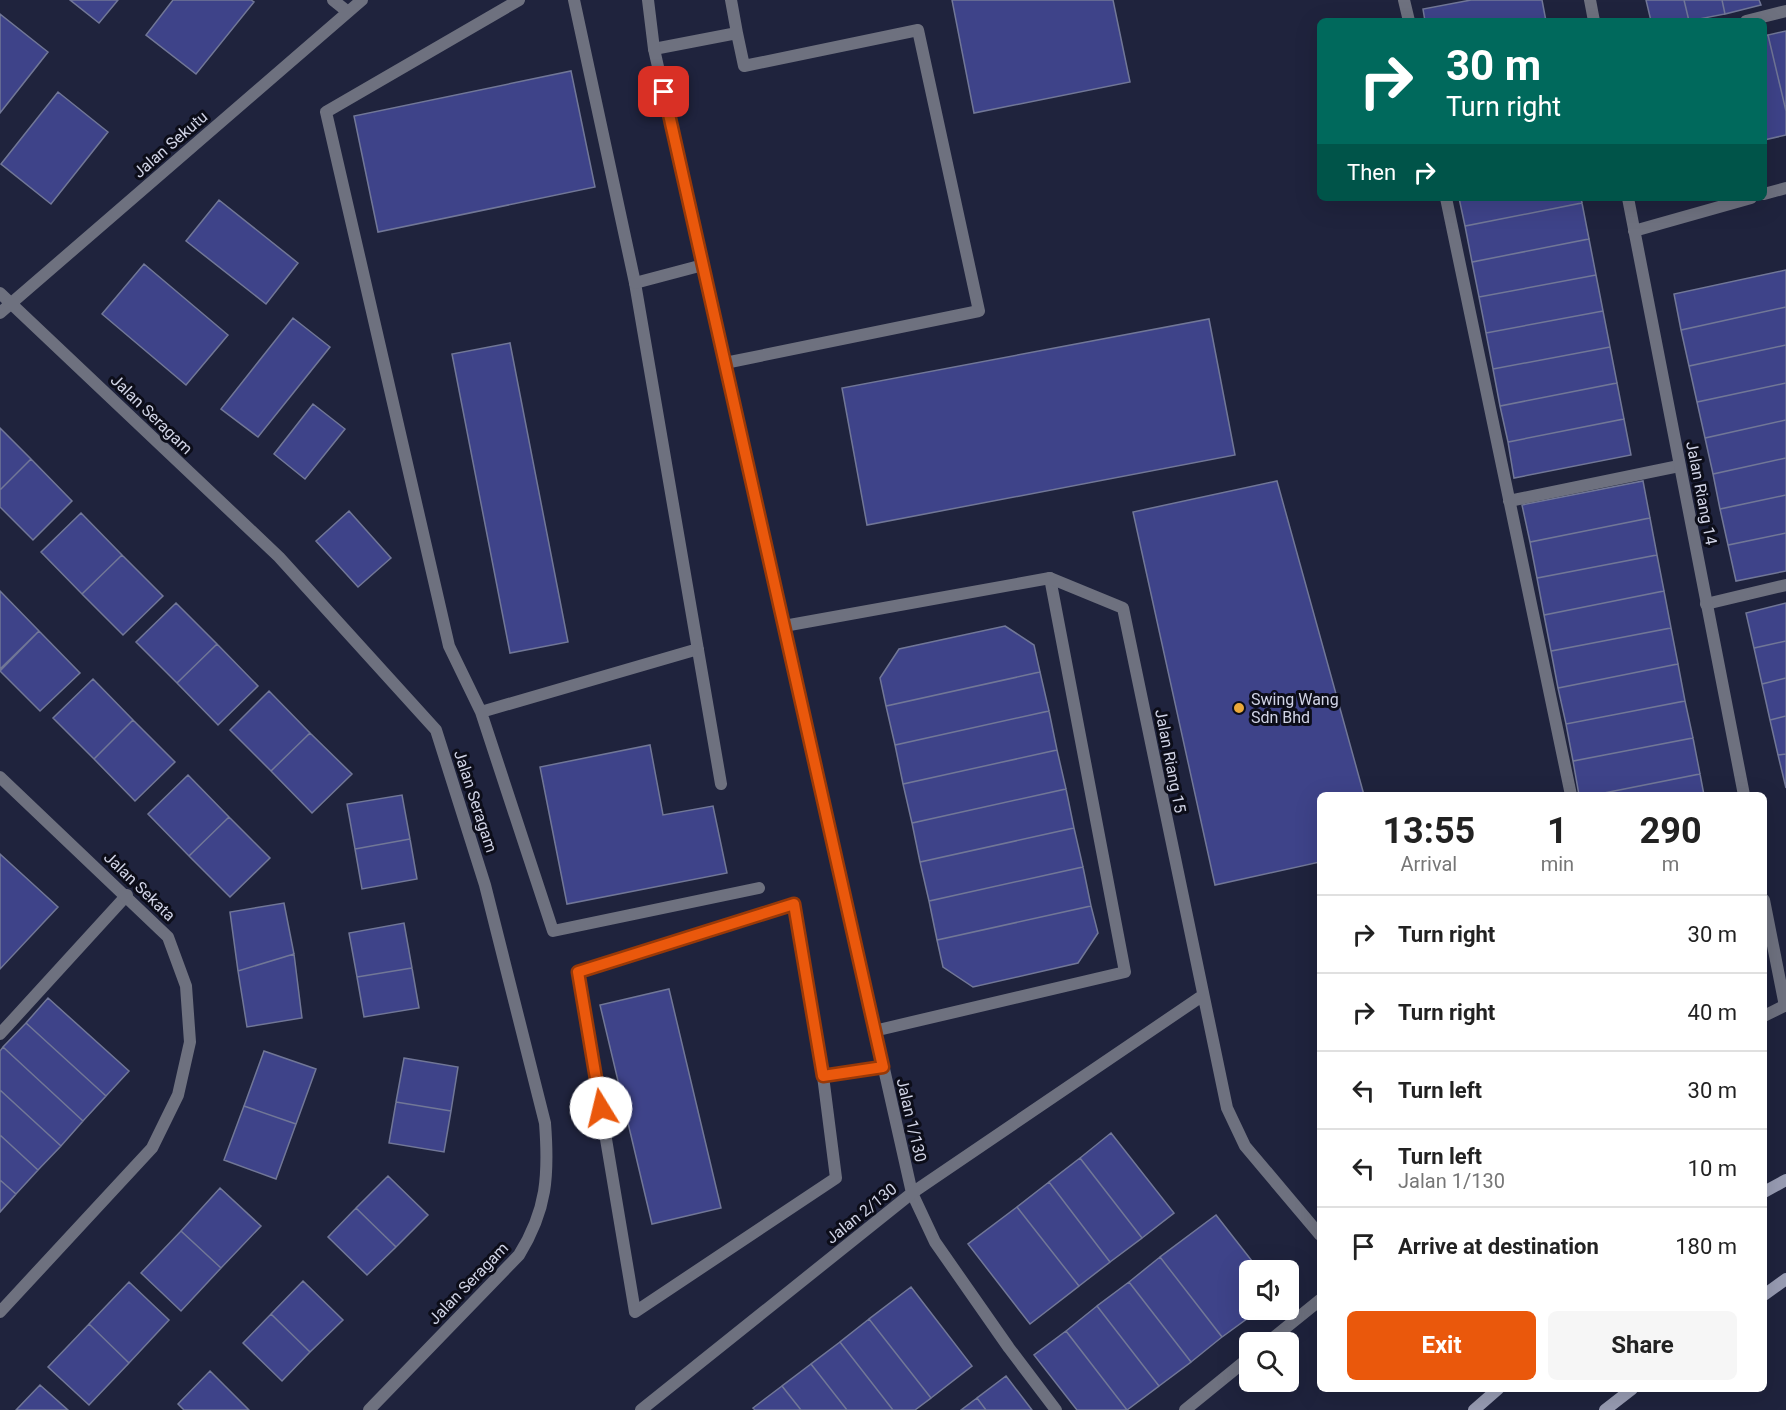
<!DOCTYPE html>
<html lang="en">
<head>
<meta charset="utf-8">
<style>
  :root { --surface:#fff; --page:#f6f6f6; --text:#222; --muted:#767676; --line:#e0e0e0; --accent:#ea580c }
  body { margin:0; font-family:Roboto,sans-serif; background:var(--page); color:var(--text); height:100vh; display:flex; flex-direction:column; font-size:22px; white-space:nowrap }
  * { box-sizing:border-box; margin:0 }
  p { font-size:20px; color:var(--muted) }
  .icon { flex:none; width:33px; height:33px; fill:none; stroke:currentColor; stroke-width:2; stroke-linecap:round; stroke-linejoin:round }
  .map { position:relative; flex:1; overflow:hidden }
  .panel { position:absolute; left:1317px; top:792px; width:450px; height:600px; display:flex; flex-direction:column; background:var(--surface); border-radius:9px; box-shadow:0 6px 24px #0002 }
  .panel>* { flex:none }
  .top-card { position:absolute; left:1317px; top:18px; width:450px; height:183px; border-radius:9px; box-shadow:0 6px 24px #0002; background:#00695c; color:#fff; overflow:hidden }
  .controls { position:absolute; left:1239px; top:1260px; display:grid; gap:12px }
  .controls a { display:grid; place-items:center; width:60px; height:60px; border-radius:9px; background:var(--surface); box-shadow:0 6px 24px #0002; font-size:30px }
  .pin { position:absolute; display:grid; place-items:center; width:51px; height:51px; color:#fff; margin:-26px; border-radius:12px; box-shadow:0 3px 9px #0006 }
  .me { position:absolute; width:66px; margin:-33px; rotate:351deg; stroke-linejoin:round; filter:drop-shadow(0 0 4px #0008) }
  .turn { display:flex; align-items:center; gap:21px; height:126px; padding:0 30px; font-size:27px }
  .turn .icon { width:78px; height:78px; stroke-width:2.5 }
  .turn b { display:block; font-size:42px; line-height:51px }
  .then { display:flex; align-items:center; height:57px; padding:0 30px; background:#0003; gap:12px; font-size:22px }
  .eta { display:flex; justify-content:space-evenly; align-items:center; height:102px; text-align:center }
  .eta b { font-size:36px; font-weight:700; line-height:42px }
  .cta { display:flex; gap:12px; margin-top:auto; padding:12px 30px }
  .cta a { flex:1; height:69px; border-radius:9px; background:var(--accent); color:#fff; font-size:24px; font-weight:700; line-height:69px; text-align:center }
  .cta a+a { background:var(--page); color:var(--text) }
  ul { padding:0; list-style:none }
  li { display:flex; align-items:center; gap:18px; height:78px; padding:0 30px; border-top:2px solid var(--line) }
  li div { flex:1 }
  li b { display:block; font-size:22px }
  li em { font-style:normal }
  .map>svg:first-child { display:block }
</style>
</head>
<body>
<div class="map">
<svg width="1786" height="1410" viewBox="0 0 1786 1410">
  <rect width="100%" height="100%" fill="#1f233d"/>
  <path fill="#3e4389" stroke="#717797" stroke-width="1.5" d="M70 0H118L99 23Z
    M173 0H251L254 2 196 74 146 35Z
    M952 0H1113L1130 82 974 113Z
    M1471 0H1542L1546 21H1425L1423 9Z
    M1646 0H1684L1689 21H1651Z
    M1684 0H1722L1725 14 1689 21Z
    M1722 0H1759L1761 5 1725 14Z
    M0 14 48 52 0 113Z
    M1786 31V111L1768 35Z
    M1768 35 1786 111V135L1764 140V36Z
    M571 71 595 187 378 232 354 116Z
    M58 92 108 132 51 204 1 164Z
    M1459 198H1581L1582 203 1465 226Z
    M219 200 298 263 266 304 186 241Z
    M1582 203 1589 239 1472 262 1465 226Z
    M1589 239 1596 275 1479 297 1472 262Z
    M144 264 228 335 186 385 102 314Z
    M1786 270V307L1681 330 1674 294Z
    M1596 275 1603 311 1486 333 1479 297Z
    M1786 307V345L1689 366 1681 330Z
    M1603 311 1610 347 1493 369 1486 333Z
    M293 318 330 347 258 437 221 409Z
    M1209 319 1235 455 867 525 842 388Z
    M510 343 568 642 510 653 452 354Z
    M1786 345V383L1697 402 1689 366Z
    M1610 347 1617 383 1500 406 1493 369Z
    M1617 383 1624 419 1508 442 1500 406Z
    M1786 383V420L1705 438 1697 402Z
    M313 404 345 429 305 479 274 454Z
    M1624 419 1631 455 1514 478 1508 442Z
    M1786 420V458L1713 474 1705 438Z
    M0 428 31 459 0 490Z
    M1786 458V495L1720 509 1713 474Z
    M31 459 72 501 33 540 0 507V490Z
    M1277 481 1364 795H1320V862L1215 885 1133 512Z
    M1643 481 1650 518 1530 542 1522 505Z
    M1786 495V533L1728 545 1720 509Z
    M349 511 391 558 358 587 316 541Z
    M81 513 122 555 82 594 41 552Z
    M1650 518 1657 555 1537 578 1530 542Z
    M1786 533V571L1736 581 1728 545Z
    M122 555 163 596 123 635 82 594Z
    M1657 555 1664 591 1544 615 1537 578Z
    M0 591 39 631 0 669Z
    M1664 591 1671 628 1551 651 1544 615Z
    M176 603 217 644 177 683 136 642Z
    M1786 603V641L1754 648 1746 613Z
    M1005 626 1034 645 1040 672 886 706 880 678 899 649Z
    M1671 628 1678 664 1558 688 1551 651Z
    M39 631 80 673 40 711 0 671Z
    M1786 641V678L1762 684 1754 648Z
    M217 644 258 686 218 725 177 683Z
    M1678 664 1685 701 1566 724 1558 688Z
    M1040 672 1049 711 895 745 886 706Z
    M1786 678V716L1770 720 1762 684Z
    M93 679 133 720 94 759 53 718Z
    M269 691 310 733 271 771 230 730Z
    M1685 701 1693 738 1573 761 1566 724Z
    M1049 711 1057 750 903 784 895 745Z
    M1786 716V754L1778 755 1770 720Z
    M133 720 175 762 135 801 94 759Z
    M310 733 352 774 312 813 271 771Z
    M1693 738 1700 774 1594 795H1579L1573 761Z
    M650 745 663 815 713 806 727 873 567 904 540 767Z
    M1057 750 1066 789 912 823 903 784Z
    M1786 754V788L1778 755Z
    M1700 774 1704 795H1594Z
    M188 775 229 817 189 856 148 814Z
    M1066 789 1074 828 920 862 912 823Z
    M402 795 410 839 355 849 347 804Z
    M229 817 270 858 230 897 189 856Z
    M1074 828 1083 867 929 901 920 862Z
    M410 839 417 879 362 889 355 849Z
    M0 854 58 907 0 969Z
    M1083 867 1091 906 937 940 929 901Z
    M284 903 294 954 238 971 230 912Z
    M1091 906 1098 933 1078 963 973 987 943 967 937 940Z
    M404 923 412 968 357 977 349 933Z
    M294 954 302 1018 247 1027 238 971Z
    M412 968 419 1008 364 1017 357 977Z
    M669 989 721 1208 652 1224 600 1005Z
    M48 998 129 1071 106 1096 26 1023Z
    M26 1023 106 1096 83 1121 3 1047Z
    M3 1047 83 1121 61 1146 0 1090V1051Z
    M264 1051 316 1069 296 1124 244 1106Z
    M404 1058 458 1067 451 1111 396 1102Z
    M0 1090 61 1146 38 1170 0 1135Z
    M396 1102 451 1111 444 1152 389 1143Z
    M244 1106 296 1124 276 1179 224 1160Z
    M1111 1133 1174 1213 1142 1238 1080 1158Z
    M0 1135 38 1170 16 1194 0 1180Z
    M1080 1158 1142 1238 1110 1262 1049 1182Z
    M388 1176 428 1215 396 1247 356 1208Z
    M0 1180 16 1194 0 1212Z
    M1049 1182 1110 1262 1079 1286 1017 1207Z
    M220 1188 261 1226 221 1268 181 1231Z
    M1017 1207 1079 1286 1030 1324 968 1244Z
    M356 1208 396 1247 367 1275 328 1237Z
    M1216 1215 1259 1270H1250V1310H1259L1222 1337 1160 1257Z
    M181 1231 221 1268 181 1311 141 1273Z
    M1160 1257 1222 1337 1191 1362 1129 1282Z
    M303 1281 343 1320 310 1352 271 1314Z
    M129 1282 169 1320 129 1363 89 1324Z
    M1129 1282 1191 1362 1159 1386 1097 1306Z
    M911 1287 972 1366 931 1398 869 1319Z
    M1097 1306 1159 1386 1127 1410 1066 1331Z
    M271 1314 310 1352 282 1381 243 1343Z
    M869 1319 931 1398 915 1410H893L840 1342Z
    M89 1324 129 1363 89 1405 48 1367Z
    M1066 1331 1127 1410H1077L1034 1355Z
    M840 1342 893 1410H847L811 1364Z
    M811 1364 847 1410H801L782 1386Z
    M210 1371 249 1410H184L178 1404Z
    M1006 1376 1032 1410H986L977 1398Z
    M40 1385 68 1410H16Z
    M782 1386 801 1410H755L753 1408Z
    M977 1398 986 1410H961Z"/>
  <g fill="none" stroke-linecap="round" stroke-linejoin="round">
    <path stroke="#6e717f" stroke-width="12" d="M519 0 326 112 449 646 481 712 553 931 759 888
      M574 0 635 283 721 784
      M731 0 737 33
      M1404 0 1409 21
      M1746 21 1786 11
      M654 49 737 33 744 66 918 30 979 311 725 363
      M1446 198 1571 795
      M1509 501 1679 466
      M1706 604 1786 585
      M481 712 698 649
      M794 904 823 1076 836 1178 635 1312 578 972Z
      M874 1031 1125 972 1050 578
      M0 1034 127 895
      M823 1076 883 1067
      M912 1193 935 1242 1009 1348 1056 1410"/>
    <path stroke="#6e717f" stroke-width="12" d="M333 0 348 12
      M648 0 654 49 912 1193
      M1590 0 1594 21
      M1764 194 1786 188
      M1628 198 1744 795
      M1634 231 1751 198
      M635 283 703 265
      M0 293 279 557 436 730 485 885 545 1123C549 1175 547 1210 519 1255L369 1410
      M0 313 362 0
      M784 626 1050 578 1123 608 1227 1108 1245 1146 1320 1235
      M0 777 168 937 186 986 190 1042 178 1095 152 1148 0 1312
      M1764 900 1785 1006
      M1764 1016 1786 1005
      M1268 1342 1320 1300
      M641 1410 912 1193 1202 996
      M1185 1410 1250 1357"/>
    <path stroke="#989cb3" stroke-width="12" d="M1764 1192 1786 1180
      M1764 1295 1786 1279
      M1474 1410 1498 1389
      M1605 1410 1632 1389"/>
  </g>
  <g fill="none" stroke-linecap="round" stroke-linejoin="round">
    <g stroke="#983908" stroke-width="15">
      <path id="route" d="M601 1108 578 972 794 904 823 1076 883 1067 664 92"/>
    </g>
    <use href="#route" stroke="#ea580c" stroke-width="10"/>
  </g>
  <circle fill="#eca93a" stroke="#0c0d19" stroke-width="2" cx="1239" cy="708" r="6"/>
  <g text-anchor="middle" stroke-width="6" stroke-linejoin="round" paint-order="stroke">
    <g font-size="16" fill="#d1d4e6" stroke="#0c0d19">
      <text transform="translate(170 144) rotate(-41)" y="6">Jalan Sekutu</text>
      <text transform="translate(152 414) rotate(44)" y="6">Jalan Seragam</text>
      <text transform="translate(1702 493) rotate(79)" y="6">Jalan Riang 14</text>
      <text transform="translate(1171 761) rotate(79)" y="6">Jalan Riang 15</text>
      <text transform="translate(476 801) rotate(72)" y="6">Jalan Seragam</text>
      <text transform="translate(140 886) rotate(44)" y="6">Jalan Sekata</text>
      <text transform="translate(912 1120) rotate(77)" y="6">Jalan 1/130</text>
      <text transform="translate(861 1213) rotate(-39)" y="6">Jalan 2/130</text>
      <text transform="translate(468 1283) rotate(-46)" y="6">Jalan Seragam</text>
    </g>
    <g font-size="16" fill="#d1d4e6" stroke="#0c0d19" text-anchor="start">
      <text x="1251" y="705">Swing Wang<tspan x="1251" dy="18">Sdn Bhd</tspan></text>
    </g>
  </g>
</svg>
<div class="controls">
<a><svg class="icon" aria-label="sound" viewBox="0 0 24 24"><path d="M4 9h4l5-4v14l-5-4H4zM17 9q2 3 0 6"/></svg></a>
<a><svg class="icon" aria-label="search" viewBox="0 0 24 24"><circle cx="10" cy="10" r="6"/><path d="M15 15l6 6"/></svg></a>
</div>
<div class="pin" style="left:664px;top:92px;background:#d93025"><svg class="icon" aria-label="arrive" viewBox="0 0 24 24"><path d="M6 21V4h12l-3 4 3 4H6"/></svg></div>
<svg class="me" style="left:601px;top:1108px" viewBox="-20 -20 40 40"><circle r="19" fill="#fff"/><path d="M0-13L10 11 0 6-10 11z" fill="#ea580c"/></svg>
<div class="top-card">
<div class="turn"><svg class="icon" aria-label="right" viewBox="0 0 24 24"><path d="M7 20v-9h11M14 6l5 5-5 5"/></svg><div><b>30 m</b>Turn right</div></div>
<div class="then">Then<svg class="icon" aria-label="right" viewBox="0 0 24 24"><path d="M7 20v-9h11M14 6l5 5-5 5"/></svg></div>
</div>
<section class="panel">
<div class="eta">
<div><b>13:55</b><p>Arrival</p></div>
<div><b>1</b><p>min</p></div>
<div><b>290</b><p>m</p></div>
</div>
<ul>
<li><svg class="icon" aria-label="right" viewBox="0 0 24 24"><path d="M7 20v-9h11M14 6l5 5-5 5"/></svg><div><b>Turn right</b></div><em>30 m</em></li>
<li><svg class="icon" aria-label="right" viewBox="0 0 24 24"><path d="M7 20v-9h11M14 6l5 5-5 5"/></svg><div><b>Turn right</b></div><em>40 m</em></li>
<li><svg class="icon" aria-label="left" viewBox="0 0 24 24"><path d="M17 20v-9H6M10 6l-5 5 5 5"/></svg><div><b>Turn left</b></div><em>30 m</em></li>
<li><svg class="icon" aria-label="left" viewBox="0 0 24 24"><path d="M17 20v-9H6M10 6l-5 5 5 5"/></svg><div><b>Turn left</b><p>Jalan 1/130</p></div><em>10 m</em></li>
<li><svg class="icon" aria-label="arrive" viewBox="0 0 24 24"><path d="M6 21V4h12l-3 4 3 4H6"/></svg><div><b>Arrive at destination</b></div><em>180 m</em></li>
</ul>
<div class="cta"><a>Exit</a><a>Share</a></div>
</section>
</div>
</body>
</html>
